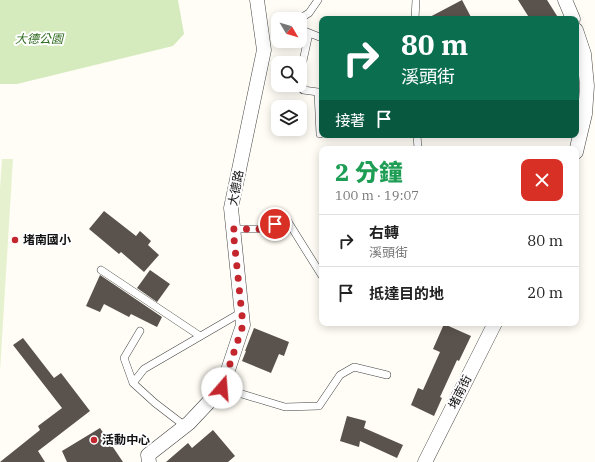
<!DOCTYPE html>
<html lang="zh-TW">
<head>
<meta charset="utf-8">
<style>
  :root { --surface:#fff; --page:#f2f2f2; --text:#222; --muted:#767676; --line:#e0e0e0 }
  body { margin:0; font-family:"IBM Plex Serif","Noto Sans TC",serif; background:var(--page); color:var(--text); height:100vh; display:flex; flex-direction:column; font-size:15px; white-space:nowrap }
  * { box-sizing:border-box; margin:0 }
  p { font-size:13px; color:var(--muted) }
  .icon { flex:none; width:22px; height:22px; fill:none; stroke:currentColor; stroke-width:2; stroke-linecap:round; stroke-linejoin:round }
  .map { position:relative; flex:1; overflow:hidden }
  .sheet { position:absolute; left:319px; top:146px; width:260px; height:180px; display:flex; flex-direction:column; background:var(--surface); border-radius:8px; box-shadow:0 2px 10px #0003 }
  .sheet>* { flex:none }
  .hud { position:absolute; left:319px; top:16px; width:260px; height:122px; border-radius:8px; box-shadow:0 2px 10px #0003; background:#0b6e4f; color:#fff; overflow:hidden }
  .needle { width:26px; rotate:128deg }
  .controls { position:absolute; left:271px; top:12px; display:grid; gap:8px }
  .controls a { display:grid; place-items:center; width:36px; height:36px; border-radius:8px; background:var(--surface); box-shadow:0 2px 10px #0003; font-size:20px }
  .pin { position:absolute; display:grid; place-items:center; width:34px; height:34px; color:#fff; margin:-17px; border:2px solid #fff; border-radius:50%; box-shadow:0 1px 4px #0007 }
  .me { position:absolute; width:44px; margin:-22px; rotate:18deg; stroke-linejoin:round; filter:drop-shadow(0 0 3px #0008) }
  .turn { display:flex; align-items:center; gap:14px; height:84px; padding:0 16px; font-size:18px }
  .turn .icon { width:52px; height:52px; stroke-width:2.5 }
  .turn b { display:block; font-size:28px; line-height:34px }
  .then { display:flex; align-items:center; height:38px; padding:0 16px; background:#0003; gap:8px; font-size:15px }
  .round { display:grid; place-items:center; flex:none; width:42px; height:42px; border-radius:8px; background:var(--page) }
  .head { display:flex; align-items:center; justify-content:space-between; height:68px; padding:0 16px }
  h1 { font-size:24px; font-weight:800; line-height:30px; color:#1e9e55 }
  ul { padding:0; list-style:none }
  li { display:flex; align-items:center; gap:12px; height:52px; padding:0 16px; border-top:1px solid var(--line) }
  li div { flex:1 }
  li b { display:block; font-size:15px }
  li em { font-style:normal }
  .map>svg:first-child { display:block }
</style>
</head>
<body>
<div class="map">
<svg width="595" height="462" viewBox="0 0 595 462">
  <rect width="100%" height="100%" fill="#fffdf5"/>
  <path fill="#d5ebbd" d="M0 0H178L184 34 173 46 17 84H0Z"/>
  <path fill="#e6f2cf" d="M2 159H13L0 371V188Z"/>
  <path fill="#5a524d" d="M462 0 472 19H426Z
    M518 0H547L559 19H530Z
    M104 211 136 236 140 231 151 241 148 245 159 255 144 272 121 252 119 254 89 229Z
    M150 270 170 284 157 302 137 288Z
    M100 275 162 317 157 327 131 314 129 317 104 304 100 312 86 306Z
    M444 324 471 336 459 361 457 360 440 397 442 398 434 416 411 405 418 388 423 390 440 352 433 349Z
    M254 328 289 342 284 356 279 354 271 373 242 361 246 351H245Z
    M23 338 54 378 61 373 90 411 38 451 45 462H0L40 430 38 426 62 408 13 345Z
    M347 416 366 421 364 428 403 445 397 458 360 441 359 447 340 441Z
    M100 428 123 462H67L62 451Z
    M213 430 235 456 228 462H166L188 443 192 448Z"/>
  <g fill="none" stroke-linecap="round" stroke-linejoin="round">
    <g stroke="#444" stroke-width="8">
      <path id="lane" d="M299 19 309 13 318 0
        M415 19 416 0
        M302 30 322 38
        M300 31 308 38 301 70 303 90 318 92 320 134
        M417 135 418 149
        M233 229H262L287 220 322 276
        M101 270 200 336
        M140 331 124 358 133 383 155 403 185 426
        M133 383 144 369 242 312
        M222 388 285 407 319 406 340 375 354 367 387 375"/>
    </g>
    <g stroke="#444" stroke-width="15">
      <path id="street" d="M565 0 568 7 573 19
        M576 30 584 54 587 86 585 114 576 152
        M149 462 148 455 189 423 222 388 243 325 231 208 264 50 257 0
        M425 462 495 323"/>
    </g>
    <use href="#lane" stroke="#fff" stroke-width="7"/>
    <use href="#street" stroke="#fff" stroke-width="14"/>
  </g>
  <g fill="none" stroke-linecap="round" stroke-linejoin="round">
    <path stroke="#c4262e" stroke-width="7" stroke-dasharray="0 12.6" d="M222 388 243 325 233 229H262L275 224"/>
  </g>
  <g fill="#c4262e" stroke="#fff" stroke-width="1.5">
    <circle cx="15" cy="240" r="4"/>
    <circle cx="94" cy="440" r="4"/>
  </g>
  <g text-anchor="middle" stroke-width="4" stroke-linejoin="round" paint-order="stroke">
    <g font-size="12" font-style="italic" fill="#2f6b1f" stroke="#fff">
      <text x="39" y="43">大德公園</text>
    </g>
    <g font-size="12" fill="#111" stroke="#fff">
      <text transform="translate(236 188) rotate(-79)" y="4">大德路</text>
      <text transform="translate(460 392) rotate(-63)" y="4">堵南街</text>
    </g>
    <g font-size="12" font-weight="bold" fill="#111" stroke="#fff" text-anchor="start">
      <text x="23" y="244">堵南國小</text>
      <text x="102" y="444">活動中心</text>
    </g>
  </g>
</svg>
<div class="controls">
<a><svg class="needle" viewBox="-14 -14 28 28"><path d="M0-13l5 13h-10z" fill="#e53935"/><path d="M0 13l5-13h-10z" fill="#767676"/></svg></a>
<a><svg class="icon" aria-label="search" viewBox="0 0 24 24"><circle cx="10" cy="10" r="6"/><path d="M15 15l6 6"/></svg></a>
<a><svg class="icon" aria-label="layers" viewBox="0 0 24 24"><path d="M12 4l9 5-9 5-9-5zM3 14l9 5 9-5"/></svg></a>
</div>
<div class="pin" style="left:275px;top:224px;background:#d93025"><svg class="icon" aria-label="arrive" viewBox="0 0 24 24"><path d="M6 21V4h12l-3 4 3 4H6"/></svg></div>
<svg class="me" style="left:222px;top:388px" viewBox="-20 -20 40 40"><circle r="19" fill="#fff"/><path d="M0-13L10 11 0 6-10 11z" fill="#c4262e"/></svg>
<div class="hud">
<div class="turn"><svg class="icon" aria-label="right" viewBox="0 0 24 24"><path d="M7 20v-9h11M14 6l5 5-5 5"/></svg><div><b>80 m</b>溪頭街</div></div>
<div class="then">接著<svg class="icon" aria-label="arrive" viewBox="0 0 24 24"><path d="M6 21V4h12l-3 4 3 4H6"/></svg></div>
</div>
<section class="sheet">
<div class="head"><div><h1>2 分鐘</h1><p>100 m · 19:07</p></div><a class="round" style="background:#d93025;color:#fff"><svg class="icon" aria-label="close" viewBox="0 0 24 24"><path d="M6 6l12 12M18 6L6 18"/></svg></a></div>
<ul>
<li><svg class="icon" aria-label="right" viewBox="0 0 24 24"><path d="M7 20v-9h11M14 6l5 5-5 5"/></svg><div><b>右轉</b><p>溪頭街</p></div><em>80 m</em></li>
<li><svg class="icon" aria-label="arrive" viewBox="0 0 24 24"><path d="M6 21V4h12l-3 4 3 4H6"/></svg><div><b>抵達目的地</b></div><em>20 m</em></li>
</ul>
</section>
</div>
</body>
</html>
